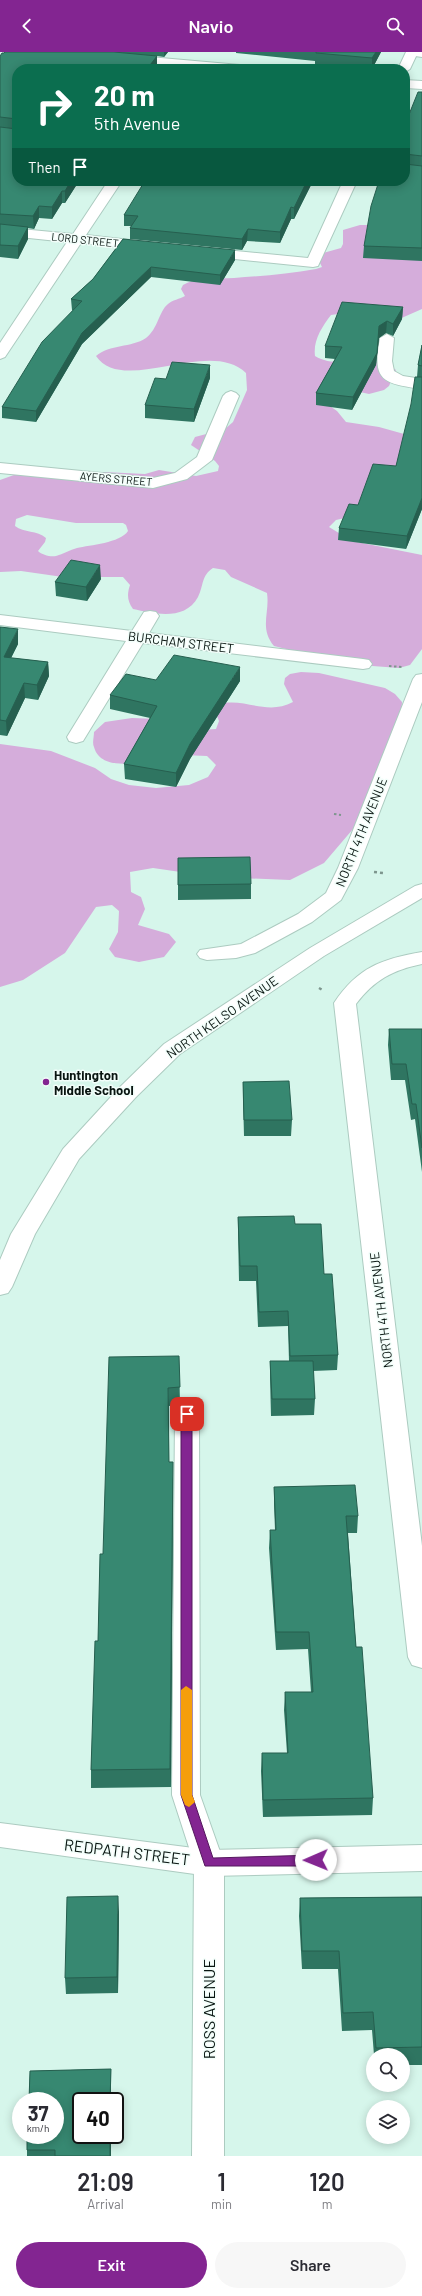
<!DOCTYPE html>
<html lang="en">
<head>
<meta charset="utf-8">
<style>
  :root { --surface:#fff; --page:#f7f7f7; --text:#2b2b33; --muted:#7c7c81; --accent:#832591 }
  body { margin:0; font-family:Barlow,sans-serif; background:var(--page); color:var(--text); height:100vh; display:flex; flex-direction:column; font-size:15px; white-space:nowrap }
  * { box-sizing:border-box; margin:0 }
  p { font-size:13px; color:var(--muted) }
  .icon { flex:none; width:22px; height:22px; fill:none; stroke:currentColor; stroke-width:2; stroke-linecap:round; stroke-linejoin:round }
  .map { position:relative; height:2104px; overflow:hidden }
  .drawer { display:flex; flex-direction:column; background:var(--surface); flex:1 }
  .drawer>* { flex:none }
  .guide { position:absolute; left:12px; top:12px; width:398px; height:122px; border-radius:16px; box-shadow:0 2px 10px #0003; background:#0b6e4f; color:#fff; overflow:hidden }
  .tools { position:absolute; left:366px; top:1996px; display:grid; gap:8px }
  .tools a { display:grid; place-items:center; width:44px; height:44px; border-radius:50%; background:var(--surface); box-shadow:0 2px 10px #0003; font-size:20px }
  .speed { position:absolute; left:12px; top:2040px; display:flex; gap:8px; font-size:20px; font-weight:700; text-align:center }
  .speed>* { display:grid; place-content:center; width:52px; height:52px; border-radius:50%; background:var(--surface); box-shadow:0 2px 10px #0003; line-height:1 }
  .speed small { font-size:10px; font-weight:400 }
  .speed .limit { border:2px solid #111; border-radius:6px; background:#fff; color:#111 }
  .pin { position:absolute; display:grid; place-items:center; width:34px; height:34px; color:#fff; margin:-17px; border-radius:8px; box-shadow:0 2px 6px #0006 }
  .me { position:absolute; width:44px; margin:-22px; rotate:269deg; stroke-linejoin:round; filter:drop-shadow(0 0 3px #0008) }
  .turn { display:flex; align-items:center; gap:14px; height:84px; padding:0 16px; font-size:18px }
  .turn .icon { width:52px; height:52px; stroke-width:2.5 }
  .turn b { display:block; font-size:28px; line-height:34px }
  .then { display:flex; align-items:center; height:38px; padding:0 16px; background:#0003; gap:8px; font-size:15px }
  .eta { display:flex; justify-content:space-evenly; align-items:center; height:68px; text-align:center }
  .eta b { font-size:24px; font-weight:600; line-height:28px }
  .primary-button { display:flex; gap:8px; margin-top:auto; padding:8px 16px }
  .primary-button a { flex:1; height:46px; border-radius:24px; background:var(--accent); color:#fff; font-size:16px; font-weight:600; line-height:46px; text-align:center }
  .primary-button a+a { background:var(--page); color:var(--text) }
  header { display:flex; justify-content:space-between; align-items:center; height:52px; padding:0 16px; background:var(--accent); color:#fff; font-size:18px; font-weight:600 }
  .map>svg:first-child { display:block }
</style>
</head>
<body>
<header><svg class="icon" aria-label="back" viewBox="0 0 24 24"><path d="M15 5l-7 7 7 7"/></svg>Navio<svg class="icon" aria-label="search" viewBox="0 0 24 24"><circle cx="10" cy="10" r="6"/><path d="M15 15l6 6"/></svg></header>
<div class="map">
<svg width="422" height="2104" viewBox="0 0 422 2104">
  <rect width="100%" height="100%" fill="#d6f6eb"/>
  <path fill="#d5addb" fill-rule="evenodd" d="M360 173H369L422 204V257L397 268 338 262 331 263C322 275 313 288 315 304 339 319 374 299 396 318L389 334 384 338 369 342 360 340 327 352 337 359 346 370 379 375 422 387 367 461 336 468 329 475 352 489 422 503V597L410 613 399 616 346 612 274 594C259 576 270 561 267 541L231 525 225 518 213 516C201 524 204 533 198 545 185 569 155 562 133 557 127 549 127 542 130 533L123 525H63L21 519 0 520V428L14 423 29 422 54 423 104 420 145 422 159 418 196 424 218 419 219 414 215 409 191 393 195 385 225 377 233 370 247 338 246 321C209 285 123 344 96 304 110 292 131 296 146 286 158 277 159 259 168 252 172 248 180 247 185 244L181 237 183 233C199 224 216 227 234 226 261 224 289 222 316 217L322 215 320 211 312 209 316 203 341 196 343 192V178ZM27 463 76 471H123L126 473 128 479C120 491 90 493 77 496 70 498 63 502 56 504 50 505 42 503 38 499L45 490 46 486C37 478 24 481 15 474L16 467Z
    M301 620 319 621 385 636 395 642 402 650 401 669 353 777 324 811 290 828 215 825 153 816 130 820 131 840 141 845 145 857 138 873 169 882 176 890 164 905 139 910 115 905 109 897 118 880 119 859 112 853 96 855 65 901 23 928 0 935V692L51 699 95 716 111 727 129 733 156 736 189 733 208 725 216 713 207 704C197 704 186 702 176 703 156 706 102 725 94 695 92 691 94 685 94 680L105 670 132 666 159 667 201 678 216 677 219 669 215 659 225 651C248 648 269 663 293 650L284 632 285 626 290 622Z"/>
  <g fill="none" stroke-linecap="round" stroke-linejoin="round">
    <g stroke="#accbc0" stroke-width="2">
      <path id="service" d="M407 0H422V5L408 3Z"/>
    </g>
    <g stroke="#accbc0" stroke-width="2">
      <path id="minor" d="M406 0H418L410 17 405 20V17H398Z
        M127 3 240 13 246 17H198L123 10 121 7Z
        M405 28 422 29V37L405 36Z
        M108 129H122L86 183 148 190 155 194 148 198 81 191 5 305 0 307V291L67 190 0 183V175L73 182Z
        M343 129H357L318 214 313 215 206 204 199 200 206 196 308 206Z
        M387 282 394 286 392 309 394 319 403 324 422 327V337C382 331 372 329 380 286Z
        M231 339 236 341 239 344 212 408 187 427 153 436 0 421V411L153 426 175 421 197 405 223 344 226 341Z
        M150 559 156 560 159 564 149 581 363 607 369 608 372 612 369 616 363 617 143 591 83 689 76 691 69 689 67 685 126 589 0 573V563L132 579 144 560Z
        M422 622V650L358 816 341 848 312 870 255 901 236 906 207 908 200 906 197 902 200 898 241 892 298 862 326 841 338 816 413 627 416 623Z
        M422 900V912C393 918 374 928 356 952L422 1494V1616L412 1613 408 1605 334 951C358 915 382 907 422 900Z
        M187 1353 196 1355 199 1362 200 1743 224 1811V2104H192L194 1811 172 1743 175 1362 178 1355Z"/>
    </g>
    <g stroke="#accbc0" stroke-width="2">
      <path id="tertiary" d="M422 832V846L324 904 180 1002 136 1045 79 1107 35 1182 12 1235 8 1241 0 1243V1208L11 1182 63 1097 120 1035 164 992 310 896 415 834Z
        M0 1771 209 1798 422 1793V1819L209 1824 0 1795Z"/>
    </g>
    <path stroke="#7e968e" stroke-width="2" stroke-dasharray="2.5 2.5" stroke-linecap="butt" d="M389 614 402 615
      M334 762 341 763"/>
    <path stroke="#7e968e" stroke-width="2.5" stroke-dasharray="3 3" stroke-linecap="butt" d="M374 820 383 821
      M319 936 324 939"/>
    <use href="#service" fill="#fff" fill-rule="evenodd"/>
    <use href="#minor" fill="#fff" fill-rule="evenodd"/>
    <use href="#tertiary" fill="#fff" fill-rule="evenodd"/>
  </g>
  <path fill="#2f7561" d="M5 0H168L164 5 157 4V15L17 17V129H79L65 151H62L52 167 39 166 34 177 28 176V187L18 207 0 205V4Z
    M236 0H381L372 17 315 13V9L236 1Z
    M422 40V209L363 206 364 194 405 129V70H406Z
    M154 129H313L294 167H291L280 191 247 189 242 198 130 187V176L131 174H124V163L151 133Z
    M123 187 235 208 220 233 151 225 82 292 36 370 2 366V355L73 258H72L71 247 93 227Z
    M403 255 402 267 393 284 386 281 379 286 376 313 352 358 316 353V341L335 307 325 306V294Z
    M422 293V457L406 497 338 488 339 476 358 453 396 414 420 325H417L418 313Z
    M210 326 194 370 145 366V353L166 327Z
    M101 527 87 549 56 544 55 530Z
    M0 575 18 592 11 606 48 610 49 624 38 648 25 646 7 684 0 683Z
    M156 628 240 629 190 707 176 735 125 727 124 712 150 666 110 657V643Z
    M178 806 251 832V847L178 848Z
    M389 977H422V1120L415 1067 411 1068 405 1028H391L388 993Z
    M243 1030 292 1068 291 1084H244L243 1045Z
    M238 1165 295 1172 324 1222 338 1303 337 1318 313 1319 315 1347 314 1363 271 1364 270 1326V1309H289L288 1274 258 1275 256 1229H239L238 1180Z
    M179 1304 180 1353 169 1354V1410L173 1428 171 1735 91 1736V1718L103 1502Z
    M274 1435 358 1464 357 1481H348L356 1595 373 1746 372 1763 263 1765 261 1719 262 1701H287L284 1658 285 1640H311L308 1597 276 1598 269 1496 270 1478H275L274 1452Z
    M422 1845V2013H403V2003H374L372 1978 342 1979 338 1917H302L299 1864 300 1846Z
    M119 1860 118 1941 66 1942 65 1926Z
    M111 2017V2049H81V2083H111V2104H27V2083H55V2049H29L30 2019Z"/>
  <path fill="#265f4f" d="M164 0H168L164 5Z
    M376 0H381L372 17V6Z
    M157 4V15L155 17H147Z
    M71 129H79L65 151V139Z
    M307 129H313L294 167V156Z
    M62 139V151L52 167V155Z
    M39 154V166L34 177 33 164Z
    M291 155V167L280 191V180Z
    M28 175V187L18 207V194Z
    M248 177 247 189 242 198V187Z
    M235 198V208L220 233V223Z
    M151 215V225L82 292 36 370V359L82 281Z
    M403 255 402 267 393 284V272Z
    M387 269 386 281 379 286 376 313 352 358 353 345 379 274Z
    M210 313V326L194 370V357Z
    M422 446V457L406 497 407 484Z
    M100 513 101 527 87 549 86 535Z
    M18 577V592L4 620V605Z
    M48 610 49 624 38 648 37 633Z
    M240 615V629L190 707 176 735V721L190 692Z
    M24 631 25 646 7 684 6 669Z
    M173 1410V1428L171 1735 170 1717Z
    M118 1844 119 1860 118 1941 117 1925Z
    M111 2017V2049H110Z
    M110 2083H111V2104H110Z"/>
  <path fill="#378871" stroke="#265f4f" d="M5 0H114L157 4 147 17H17V67L0 65V4L2 1H4Z
    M316 0H376L372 6 316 1Z
    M418 40H422V104L405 102V70H406Z
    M0 75 17 77V129H71L65 139H62L52 155 39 154 33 164 0 162Z
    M405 112 422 114V196L364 194 371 154 379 129H405Z
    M154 129H307L294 156 291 155 280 180 248 177 242 187 130 176 138 164 124 163 143 132 151 133Z
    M0 172 28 175 18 194 0 193Z
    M123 187 235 198 220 223 151 215 82 281 36 359 2 355 42 290 82 249 71 247 93 227Z
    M342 250 403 255 393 272 387 269 379 274 377 301 353 345 316 341 342 295 325 294Z
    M422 293V314L418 313Z
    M172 310 210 313 194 357 145 353 155 326 166 327Z
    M415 325H422V446L407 484 339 476 349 452 358 453 373 412 396 414 411 352Z
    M71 508 100 513 86 535 55 530Z
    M0 575 18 577 4 605 48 610 37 633 24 631 6 669 0 668Z
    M174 603 240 615 190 692 176 721 124 712 157 654 110 643 126 622 156 628Z
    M250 805 251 832 178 833V806Z
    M389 977H422V1096L416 1052H412L406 1012H392Z
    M289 1029 292 1068H244L243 1030Z
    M294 1164 295 1172H321L324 1222H332L338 1303 290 1304 288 1259 259 1260 257 1214H240L238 1165Z
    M179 1304 180 1335 168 1336 169 1410H173L170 1717 91 1718 95 1589H98L100 1502H103L109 1305Z
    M270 1309H313L315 1347H272Z
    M355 1433 358 1464H346L356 1595H362L373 1746 263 1748 262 1701H288L285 1640H313L309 1580H276L270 1478H276L274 1435Z
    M118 1844 117 1925 65 1926 67 1845Z
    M422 1845V1995L376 1996 373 1960 343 1961 339 1899H302L300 1846Z
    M111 2017 110 2049H81V2083H110V2104H55V2098H27V2083H55V2049H29L30 2019Z"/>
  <path fill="#832591" stroke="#55185e" d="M187 1358 192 1362V1743L213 1806 316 1803 320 1805 321 1808 320 1812 316 1814H205L181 1743V1362Z"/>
  <path fill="#f59e0b" d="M186 1634 192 1638V1743L195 1750 189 1755 185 1753 181 1743V1638Z"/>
  <circle fill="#832591" stroke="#f2fefa" stroke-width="1.5" cx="46" cy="1030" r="4"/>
  <g text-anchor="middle" stroke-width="3" stroke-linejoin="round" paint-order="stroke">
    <g font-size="11" fill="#091511" stroke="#f2fefa">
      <text transform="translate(85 188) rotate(6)" y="4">LORD STREET</text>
      <text transform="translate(116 427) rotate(5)" y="4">AYERS STREET</text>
    </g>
    <g font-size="13" fill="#091511" stroke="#f2fefa">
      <text transform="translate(181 590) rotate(7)" y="5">BURCHAM STREET</text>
      <text transform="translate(361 780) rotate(-68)" y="5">NORTH 4TH AVENUE</text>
      <text transform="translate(222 965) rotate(-35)" y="5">NORTH KELSO AVENUE</text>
      <text transform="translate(381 1258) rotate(-97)" y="5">NORTH 4TH AVENUE</text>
    </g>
    <g font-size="13" font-weight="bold" fill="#091511" stroke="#f2fefa" text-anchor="start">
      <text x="54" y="1028">Huntington<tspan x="54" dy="15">Middle School</tspan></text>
    </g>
    <g font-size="16" fill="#091511" stroke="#f2fefa">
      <text transform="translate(127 1800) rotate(7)" y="6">REDPATH STREET</text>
      <text transform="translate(209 1957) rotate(-90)" y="6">ROSS AVENUE</text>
    </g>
  </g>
</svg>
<div class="tools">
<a><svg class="icon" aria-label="search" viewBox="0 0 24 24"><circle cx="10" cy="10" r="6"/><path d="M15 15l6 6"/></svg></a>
<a><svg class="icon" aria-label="layers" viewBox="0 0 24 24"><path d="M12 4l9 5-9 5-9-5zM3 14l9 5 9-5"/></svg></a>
</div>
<div class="speed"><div>37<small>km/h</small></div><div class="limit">40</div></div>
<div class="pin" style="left:187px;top:1362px;background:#d93025"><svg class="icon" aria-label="arrive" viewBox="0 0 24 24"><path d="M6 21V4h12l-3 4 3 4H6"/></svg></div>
<svg class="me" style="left:316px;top:1808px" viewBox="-20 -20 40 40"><circle r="19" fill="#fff"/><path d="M0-13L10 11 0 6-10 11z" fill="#832591"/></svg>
<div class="guide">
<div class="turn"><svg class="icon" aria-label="right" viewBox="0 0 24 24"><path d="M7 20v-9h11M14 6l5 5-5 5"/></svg><div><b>20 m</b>5th Avenue</div></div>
<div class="then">Then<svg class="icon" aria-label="arrive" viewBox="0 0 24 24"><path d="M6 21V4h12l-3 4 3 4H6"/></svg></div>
</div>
</div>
<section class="drawer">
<div class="eta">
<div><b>21:09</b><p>Arrival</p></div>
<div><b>1</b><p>min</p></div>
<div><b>120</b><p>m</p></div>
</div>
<div class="primary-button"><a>Exit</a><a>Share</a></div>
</section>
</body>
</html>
